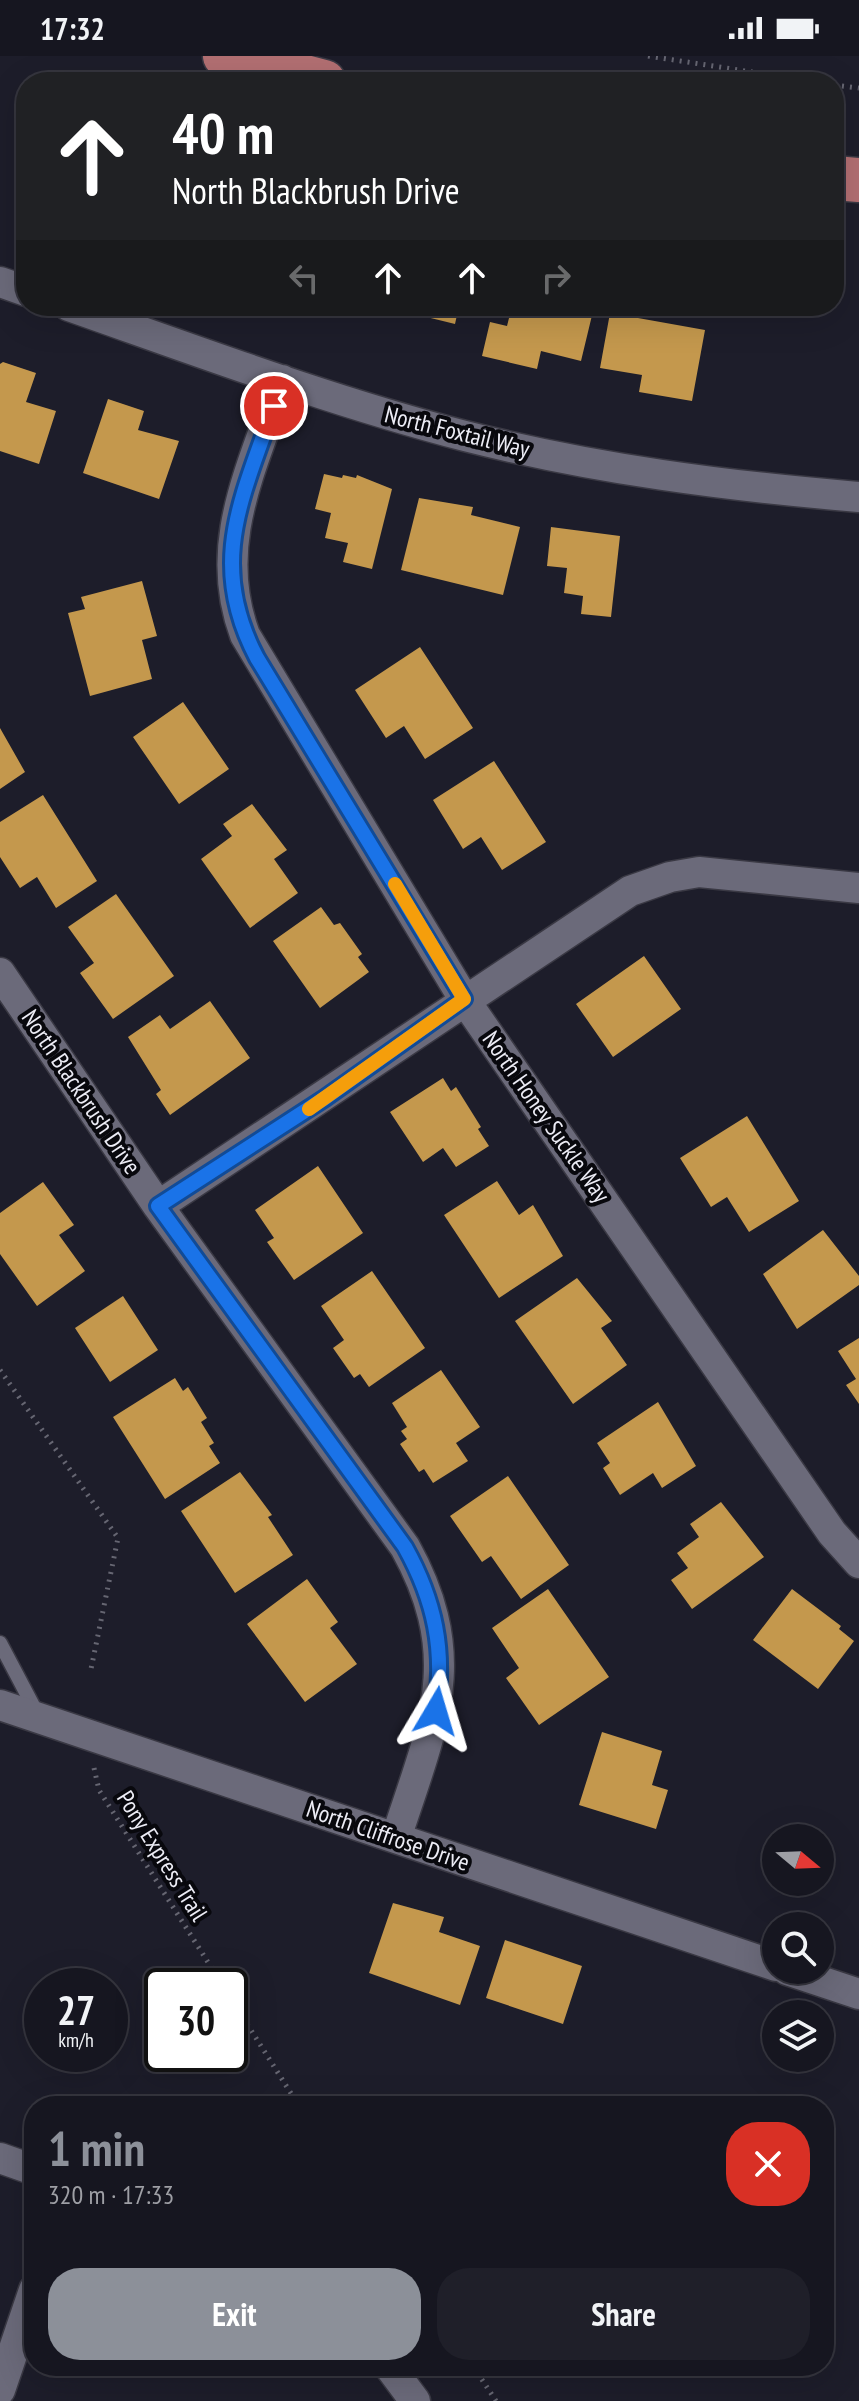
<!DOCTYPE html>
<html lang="en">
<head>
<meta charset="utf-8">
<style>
  :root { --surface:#161620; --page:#1f1f29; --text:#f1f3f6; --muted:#9e9fa5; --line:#35353e; --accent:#8c9099 }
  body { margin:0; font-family:"PT Sans Narrow",sans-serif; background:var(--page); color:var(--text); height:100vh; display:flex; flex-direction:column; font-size:30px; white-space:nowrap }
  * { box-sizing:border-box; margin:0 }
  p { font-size:26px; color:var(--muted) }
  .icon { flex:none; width:44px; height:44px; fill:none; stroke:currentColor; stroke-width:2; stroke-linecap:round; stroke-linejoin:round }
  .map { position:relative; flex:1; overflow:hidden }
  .panel { position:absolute; left:24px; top:2040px; width:810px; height:280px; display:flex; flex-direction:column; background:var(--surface); border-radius:32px; box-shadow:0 8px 32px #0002,0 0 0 2px var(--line) }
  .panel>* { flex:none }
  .banner { position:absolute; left:16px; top:16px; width:828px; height:244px; border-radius:32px; box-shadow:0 8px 32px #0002,0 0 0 2px var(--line); background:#202124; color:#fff; overflow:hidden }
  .needle { width:52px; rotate:109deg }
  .controls { position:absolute; left:762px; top:1768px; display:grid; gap:16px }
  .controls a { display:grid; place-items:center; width:72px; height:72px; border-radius:50%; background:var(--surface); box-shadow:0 8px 32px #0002,0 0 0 2px var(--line); font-size:40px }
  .speed { position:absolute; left:24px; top:1912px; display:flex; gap:16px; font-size:40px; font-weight:700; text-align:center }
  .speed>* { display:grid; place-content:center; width:104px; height:104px; border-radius:50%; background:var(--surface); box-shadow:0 8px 32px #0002,0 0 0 2px var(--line); line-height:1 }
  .speed small { font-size:20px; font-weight:400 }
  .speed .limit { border:4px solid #111; border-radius:12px; background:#fff; color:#111 }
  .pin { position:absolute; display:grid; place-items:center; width:68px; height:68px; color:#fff; margin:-34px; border:4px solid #fff; border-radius:50%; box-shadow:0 2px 8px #0007 }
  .me { position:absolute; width:88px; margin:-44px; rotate:7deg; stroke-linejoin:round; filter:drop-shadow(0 0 6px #0008) }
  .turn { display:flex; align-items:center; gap:28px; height:168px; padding:0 24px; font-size:36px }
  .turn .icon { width:104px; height:104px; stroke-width:2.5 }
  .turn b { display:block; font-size:56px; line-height:68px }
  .lanes { display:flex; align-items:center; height:76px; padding:0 24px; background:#0003; justify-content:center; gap:40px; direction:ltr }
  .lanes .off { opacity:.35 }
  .round { display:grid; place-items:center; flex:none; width:84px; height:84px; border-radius:32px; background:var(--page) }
  .overview { display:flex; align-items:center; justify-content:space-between; height:136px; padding:0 24px }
  h1 { font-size:48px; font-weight:800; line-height:60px; color:var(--accent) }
  .button { display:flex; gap:16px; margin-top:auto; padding:16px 24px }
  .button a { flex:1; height:92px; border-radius:32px; background:var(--accent); color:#fff; font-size:32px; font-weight:800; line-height:92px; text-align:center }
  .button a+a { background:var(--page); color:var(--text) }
  .status { display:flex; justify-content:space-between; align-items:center; height:56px; padding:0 40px; background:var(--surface); direction:ltr }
  .status svg { height:22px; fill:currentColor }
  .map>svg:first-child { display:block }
</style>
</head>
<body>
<div class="status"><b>17:32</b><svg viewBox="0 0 49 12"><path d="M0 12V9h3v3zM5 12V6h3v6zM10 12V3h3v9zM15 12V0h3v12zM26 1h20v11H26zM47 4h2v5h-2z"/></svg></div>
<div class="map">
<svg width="859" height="2345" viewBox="0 0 859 2345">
  <rect width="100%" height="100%" fill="#1d1d2a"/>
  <path fill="#c4984d" d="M26 123V157L15 153Z
    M382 250H459L455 268Z
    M512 250 594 251 581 305 541 295 537 313 482 300 490 266 507 270Z
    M610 257 705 274 692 345 639 336 642 319 600 312Z
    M3 306 36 317 26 346 56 355 39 408 0 395V308Z
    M108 343 144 355 138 374 179 385 159 443 83 417Z
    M324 418 342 422 343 419 356 422 357 419 392 433 372 513 343 506 348 487 325 482 331 457 315 453Z
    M419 442 473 451 471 459 520 471 503 539 401 514Z
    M551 471 620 480 611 561 581 558 583 540 564 537 567 512 547 510Z
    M142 525 157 580 142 584 152 623 90 640 68 557 85 553 81 541Z
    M420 591 473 672 425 703 404 670 386 682 355 634Z
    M183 646 229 713 179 748 133 681Z
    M0 672 25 716 0 733Z
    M494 705 546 786 502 814 481 781 463 793 433 744Z
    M43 739 97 825 56 852 37 821 20 832 0 801V766Z
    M252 748 287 794 274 803 298 837 250 872 201 803 232 780 223 768Z
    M116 838 174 920 113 963 80 917 94 907 68 871Z
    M321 851 334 869 340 867 362 898 358 901 369 916 320 952 273 885Z
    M644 900 681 953 613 1001 576 948Z
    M210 945 250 1002 170 1059 156 1038 161 1034 128 981 160 959 170 973Z
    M443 1022 451 1035 456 1031 481 1071 478 1073 489 1090 456 1111 443 1092 423 1106 390 1056Z
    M747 1060 799 1145 749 1176 727 1141 711 1151 680 1102Z
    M318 1110 363 1177 294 1224 267 1186 274 1182 255 1154Z
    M497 1125 519 1159 533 1149 563 1200 499 1242 444 1159Z
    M43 1126 74 1169 59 1179 85 1215 37 1250 0 1198V1157Z
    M823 1174 859 1220V1229L797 1273 763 1218Z
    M372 1215 425 1292 369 1331 360 1318 354 1322 333 1292 344 1284 321 1250Z
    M577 1222 612 1265 601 1272 627 1309 573 1348 515 1265Z
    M123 1240 158 1294 110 1326 75 1272Z
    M859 1282V1348L846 1329 856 1323 838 1295Z
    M441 1314 480 1371 456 1387 468 1405 433 1427 424 1413 419 1416 400 1388 407 1383 401 1375 407 1371 392 1347Z
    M175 1322 183 1335 188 1331 207 1362 201 1366 214 1387 209 1390 220 1407 165 1443 113 1361Z
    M658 1346 696 1410 662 1432 653 1417 620 1439 603 1412 610 1407 597 1387Z
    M240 1416 272 1459 268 1461 293 1499 235 1537 181 1455Z
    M508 1420 569 1509 521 1543 491 1500 482 1506 450 1460Z
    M721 1446 764 1501 692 1553 671 1524 688 1512 677 1497 699 1481 690 1468Z
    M307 1523 338 1566 330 1572 357 1608 305 1646 247 1568Z
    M548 1533 609 1621 539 1669 506 1622 519 1612 492 1572Z
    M792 1533 841 1570 839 1573 854 1585 818 1633 753 1584Z
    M602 1676 662 1695 652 1729 668 1734 656 1773 579 1749Z
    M393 1847 444 1861 439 1876 480 1890 460 1949 369 1917Z
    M505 1884 582 1910 563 1968 486 1942Z"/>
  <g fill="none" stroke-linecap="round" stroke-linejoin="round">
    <g stroke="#3a3944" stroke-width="17">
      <path id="lane" d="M0 1587 39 1661"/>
    </g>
    <g stroke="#3a3944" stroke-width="33">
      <path id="street" d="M0 226 26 235
        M69 250C200 296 331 345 465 380 595 413 726 430 859 441
        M282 324C253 411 211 488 245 579L464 943 832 1477 859 1507
        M0 917 158 1150 405 1491C467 1603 432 1671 396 1782
        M158 1150 630 835 670 821 699 816 859 832
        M0 1649 776 1910
        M787 1914 859 1938
        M0 2102 34 2114
        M389 2310 415 2345
        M0 2334 34 2234"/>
    </g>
    <g stroke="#3a3944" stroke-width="47">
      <path id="primary" d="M225 0 324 26
        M834 122 859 124"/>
    </g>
    <path stroke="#666672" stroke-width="5" stroke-dasharray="2 6" stroke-linecap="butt" d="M648 0 817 26
      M834 29 859 32
      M0 1314 118 1482 91 1613
      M94 1712 99 1734 223 1930
      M230 1941 299 2050
      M473 2310 496 2345"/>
    <use href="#lane" stroke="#6b6a7a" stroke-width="14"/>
    <use href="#street" stroke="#6b6a7a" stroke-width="30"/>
    <use href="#primary" stroke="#b26f72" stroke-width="44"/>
  </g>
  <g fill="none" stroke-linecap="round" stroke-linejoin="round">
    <g stroke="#114b97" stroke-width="20">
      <path id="route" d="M274 350C242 442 207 508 257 602L464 943 325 1042 158 1150 405 1491C435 1545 445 1594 436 1655"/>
    </g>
    <use href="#route" stroke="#1a73e8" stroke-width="14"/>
    <path stroke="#f59e0b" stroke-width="14" d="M309 1053 464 943 395 828"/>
  </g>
  <g text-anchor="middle" stroke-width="8" stroke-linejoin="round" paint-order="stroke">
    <g font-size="24" fill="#ececf5" stroke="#08080d">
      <text transform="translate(457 376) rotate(14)" y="8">North Foxtail Way</text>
      <text transform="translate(81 1036) rotate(56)" y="8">North Blackbrush Drive</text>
      <text transform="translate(546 1061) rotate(55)" y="8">North Honey Suckle Way</text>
      <text transform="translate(388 1780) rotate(19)" y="8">North Cliffrose Drive</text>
      <text transform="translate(162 1800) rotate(58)" y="8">Pony Express Trail</text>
    </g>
  </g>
</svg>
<div class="controls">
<a><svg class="needle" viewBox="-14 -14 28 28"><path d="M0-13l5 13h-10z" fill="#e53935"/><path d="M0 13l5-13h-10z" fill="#9e9fa5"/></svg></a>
<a><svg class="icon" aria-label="search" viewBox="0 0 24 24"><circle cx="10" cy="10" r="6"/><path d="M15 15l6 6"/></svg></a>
<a><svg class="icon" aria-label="layers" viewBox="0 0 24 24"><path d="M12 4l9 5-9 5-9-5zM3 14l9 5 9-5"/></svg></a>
</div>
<div class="speed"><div>27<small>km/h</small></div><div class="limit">30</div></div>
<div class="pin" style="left:274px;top:350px;background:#d93025"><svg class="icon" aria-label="arrive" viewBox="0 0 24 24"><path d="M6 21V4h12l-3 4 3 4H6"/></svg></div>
<svg class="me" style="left:436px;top:1655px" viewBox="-20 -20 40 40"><path d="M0-17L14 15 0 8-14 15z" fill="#1a73e8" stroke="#fff" stroke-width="4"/></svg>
<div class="banner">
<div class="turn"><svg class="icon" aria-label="ahead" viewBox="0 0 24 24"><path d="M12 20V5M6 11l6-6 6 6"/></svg><div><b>40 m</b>North Blackbrush Drive</div></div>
<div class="lanes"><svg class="icon off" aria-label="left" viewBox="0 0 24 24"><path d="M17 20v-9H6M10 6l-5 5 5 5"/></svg><svg class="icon" aria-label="ahead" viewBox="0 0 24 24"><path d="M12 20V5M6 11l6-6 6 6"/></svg><svg class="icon" aria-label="ahead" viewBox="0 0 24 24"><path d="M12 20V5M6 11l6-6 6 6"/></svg><svg class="icon off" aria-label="right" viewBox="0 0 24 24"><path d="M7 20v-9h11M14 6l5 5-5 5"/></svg></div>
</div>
<section class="panel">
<div class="overview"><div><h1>1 min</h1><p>320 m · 17:33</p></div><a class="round" style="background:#d93025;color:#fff"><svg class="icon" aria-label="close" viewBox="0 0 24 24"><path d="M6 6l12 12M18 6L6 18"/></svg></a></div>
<div class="button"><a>Exit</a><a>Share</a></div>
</section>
</div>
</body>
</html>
